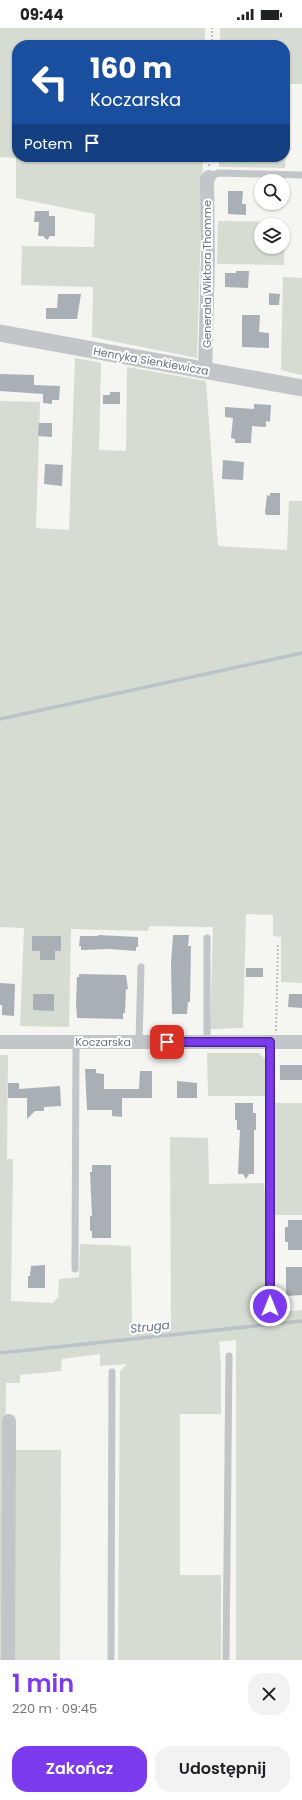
<!DOCTYPE html>
<html lang="pl">
<head>
<meta charset="utf-8">
<style>
  :root { --surface:#fff; --page:#f2f2f2; --text:#202124; --muted:#757577; --accent:#7c3aed }
  body { margin:0; font-family:Poppins,sans-serif; background:var(--page); color:var(--text); height:100vh; display:flex; flex-direction:column; font-size:15px; white-space:nowrap }
  * { box-sizing:border-box; margin:0 }
  p { font-size:13px; color:var(--muted) }
  .icon { flex:none; width:22px; height:22px; fill:none; stroke:currentColor; stroke-width:2; stroke-linecap:round; stroke-linejoin:round }
  .map { position:relative; height:1632px; overflow:hidden }
  .panel { display:flex; flex-direction:column; background:var(--surface); flex:1 }
  .panel>* { flex:none }
  .guide { position:absolute; left:12px; top:12px; width:278px; height:122px; border-radius:16px; box-shadow:0 1px 3px #0004; background:#1a4fa0; color:#fff; overflow:hidden }
  .tools { position:absolute; left:254px; top:146px; display:grid; gap:8px }
  .tools a { display:grid; place-items:center; width:36px; height:36px; border-radius:50%; background:var(--surface); box-shadow:0 1px 3px #0004; font-size:20px }
  .pin { position:absolute; display:grid; place-items:center; width:34px; height:34px; color:#fff; margin:-17px; border-radius:8px; box-shadow:0 2px 6px #0006 }
  .me { position:absolute; width:44px; margin:-22px; rotate:0deg; stroke-linejoin:round; filter:drop-shadow(0 0 3px #0008) }
  .turn { display:flex; align-items:center; gap:14px; height:84px; padding:0 12px; font-size:18px }
  .turn .icon { width:52px; height:52px; stroke-width:2.5 }
  .turn b { display:block; font-size:28px; line-height:34px }
  .then { display:flex; align-items:center; height:38px; padding:0 12px; background:#0003; gap:8px; font-size:15px }
  .round { display:grid; place-items:center; flex:none; width:42px; height:42px; border-radius:16px; background:var(--page) }
  .headline { display:flex; align-items:center; justify-content:space-between; height:68px; padding:0 12px }
  h1 { font-size:24px; font-weight:600; line-height:30px; color:var(--accent) }
  .cta { display:flex; gap:8px; margin-top:auto; padding:8px 12px }
  .cta a { flex:1; height:46px; border-radius:16px; background:var(--accent); color:#fff; font-size:16px; font-weight:600; line-height:46px; text-align:center }
  .cta a+a { background:var(--page); color:var(--text) }
  .status { display:flex; justify-content:space-between; align-items:center; height:28px; padding:0 20px; background:var(--surface); direction:ltr }
  .status svg { height:11px; fill:currentColor }
  .map>svg:first-child { display:block }
</style>
</head>
<body>
<div class="status"><b>09:44</b><svg viewBox="0 0 49 12"><path d="M0 12V9h3v3zM5 12V6h3v6zM10 12V3h3v9zM15 12V0h3v12zM26 1h20v11H26zM47 4h2v5h-2z"/></svg></div>
<div class="map">
<svg width="302" height="1632" viewBox="0 0 302 1632">
  <rect width="100%" height="100%" fill="#f5f5f1"/>
  <path fill="#d6dcd2" fill-rule="evenodd" d="M0 0H205V17H17V129H203L197 330 92 309 93 259 21 257 22 218 94 219 95 186 16 170V130L0 129Z
    M220 0H302V56H288L285 140 219 139V129H285V17H220Z
    M218 193 285 194 284 237 217 236ZM261 197H283V219H261Z
    M283 249 302 250V347L281 342Z
    M75 330 101 335 99 422 126 423 127 339 206 353 218 518 287 522 289 473H302V955L281 954V909L273 908V887L246 886 243 1000 210 1001 213 899 149 898 148 903 71 901 69 999 20 998 24 900 0 899V373L40 374 36 500 69 502Z
    M207 1025H259L266 1032V1068H208Z
    M0 1027H8L7 1131H13L11 1273 53 1275 58 1269 59 1251 79 1249 80 1216 131 1218 132 1301 171 1297 170 1109 208 1110 209 1156 264 1155 268 1204 267 1286 302 1282V1632H236V1312L219 1314 221 1334V1386H180V1547H221V1632H118L120 1343 127 1336 100 1338V1326L62 1331 61 1343 20 1347V1355H6L3 1632H0Z
    M274 1075H302V1187H274Z
    M15 1422H61L60 1632H12Z"/>
  <g fill="none" stroke-linecap="round" stroke-linejoin="round">
    <path stroke="#b9c4c8" stroke-width="3.5" d="M0 691 302 625
      M0 1325 302 1293"/>
  </g>
  <path fill="#a8b0b6" d="M228 163H243L242 176H246V187L228 186Z
    M35 183H49V188H55V208H50L47 212 43 208H38L39 194H34Z
    M236 243H249L248 260 225 259V245H236Z
    M269 265 280 266 279 277H269Z
    M58 266H81L77 291H46V280H57Z
    M242 287H260L259 304 269 305V320L242 319Z
    M0 346 34 347V357L60 358 59 372H52V376L43 375V366L0 363Z
    M110 364H120V376H103V367H110Z
    M254 376 271 377 270 394 266 393V399L252 398 251 415H235V411L231 410 233 390 225 389V379L254 381Z
    M39 395H52V409L38 408Z
    M223 432 244 434 243 452 222 451Z
    M45 436 63 437 62 458 44 456Z
    M270 465H280V487H266L265 484 267 467 270 468Z
    M98 907 138 909V919H136V923L109 921 81 922V918H79L80 908H98Z
    M173 907H189L188 918H191L190 974H188L187 986H172L171 935Z
    M32 908H61V923H55V932H40V923H32Z
    M246 940H263V949H246Z
    M79 946 126 947 128 961H126L125 985H123V991L77 990 76 975 77 949H79Z
    M0 955 15 956 14 988 2 987V977H0Z
    M33 966H54V983L33 982Z
    M289 966H302V980L288 979Z
    M280 1037H302V1052H280Z
    M85 1041H96V1045L104 1046V1061H139L140 1043H152V1070H122V1089L112 1088V1082H87Z
    M177 1053 197 1055V1070H177Z
    M8 1055H19V1061L60 1058 61 1078 44 1079V1083H35L27 1091V1070H8Z
    M235 1075H253V1085H256V1102H254V1146H249L246 1151 243 1146H238L240 1102H237V1092H235Z
    M92 1137H111V1210H92V1203H90V1188H92L90 1144H92Z
    M288 1192H302V1222H288V1214H285V1199H288Z
    M45 1237V1260H28V1248H30L31 1238Z
    M286 1239H302V1267L286 1268Z"/>
  <g fill="none" stroke-linecap="round" stroke-linejoin="round">
    <path stroke="#bcbec0" stroke-width="2" stroke-dasharray="2 2" stroke-linecap="butt" d="M212 17V0
      M209 138V129
      M276 1003 278 915"/>
    <path stroke="#c2c6c9" stroke-width="7" d="M209 149 218 145 302 147
      M207 910V1014
      M139 1014 141 939
      M270 1014V1278
      M75 1241 76 1014
      M111 1632 112 1344
      M226 1632 229 1328"/>
    <path stroke="#c2c6c9" stroke-width="14" d="M205 343 208 232 207 152 209 149
      M0 1014H302
      M8 1632 9 1393"/>
    <path stroke="#c2c6c9" stroke-width="17" d="M0 305 302 360"/>
  </g>
  <g fill="none" stroke-linecap="round" stroke-linejoin="round">
    <g stroke="#51269a" stroke-width="10">
      <path id="route" d="M167 1014H270V1278"/>
    </g>
    <use href="#route" stroke="#7c3aed" stroke-width="7"/>
  </g>
  <g text-anchor="middle" stroke-width="4" stroke-linejoin="round" paint-order="stroke">
    <g font-size="11" fill="#647482" stroke="#fff">
      <text transform="translate(207 246) rotate(-90)" y="4">Generała Wiktora Thomme</text>
      <text transform="translate(151 333) rotate(10)" y="4">Henryka Sienkiewicza</text>
      <text x="103" y="1018">Koczarska</text>
    </g>
    <g font-size="12" font-style="italic" fill="#60767f" stroke="#fff">
      <text transform="translate(150 1299) rotate(-6)" y="4">Struga</text>
    </g>
  </g>
</svg>
<div class="tools">
<a><svg class="icon" aria-label="search" viewBox="0 0 24 24"><circle cx="10" cy="10" r="6"/><path d="M15 15l6 6"/></svg></a>
<a><svg class="icon" aria-label="layers" viewBox="0 0 24 24"><path d="M12 4l9 5-9 5-9-5zM3 14l9 5 9-5"/></svg></a>
</div>
<div class="pin" style="left:167px;top:1014px;background:#d93025"><svg class="icon" aria-label="arrive" viewBox="0 0 24 24"><path d="M6 21V4h12l-3 4 3 4H6"/></svg></div>
<svg class="me" style="left:270px;top:1278px" viewBox="-20 -20 40 40"><circle r="17" fill="#7c3aed" stroke="#fff" stroke-width="3"/><path d="M0-11L8 9 0 5-8 9z" fill="#fff"/></svg>
<div class="guide">
<div class="turn"><svg class="icon" aria-label="left" viewBox="0 0 24 24"><path d="M17 20v-9H6M10 6l-5 5 5 5"/></svg><div><b>160 m</b>Koczarska</div></div>
<div class="then">Potem<svg class="icon" aria-label="arrive" viewBox="0 0 24 24"><path d="M6 21V4h12l-3 4 3 4H6"/></svg></div>
</div>
</div>
<section class="panel">
<div class="headline"><div><h1>1 min</h1><p>220 m · 09:45</p></div><a class="round"><svg class="icon" aria-label="close" viewBox="0 0 24 24"><path d="M6 6l12 12M18 6L6 18"/></svg></a></div>
<div class="cta"><a>Zakończ</a><a>Udostępnij</a></div>
</section>
</body>
</html>
